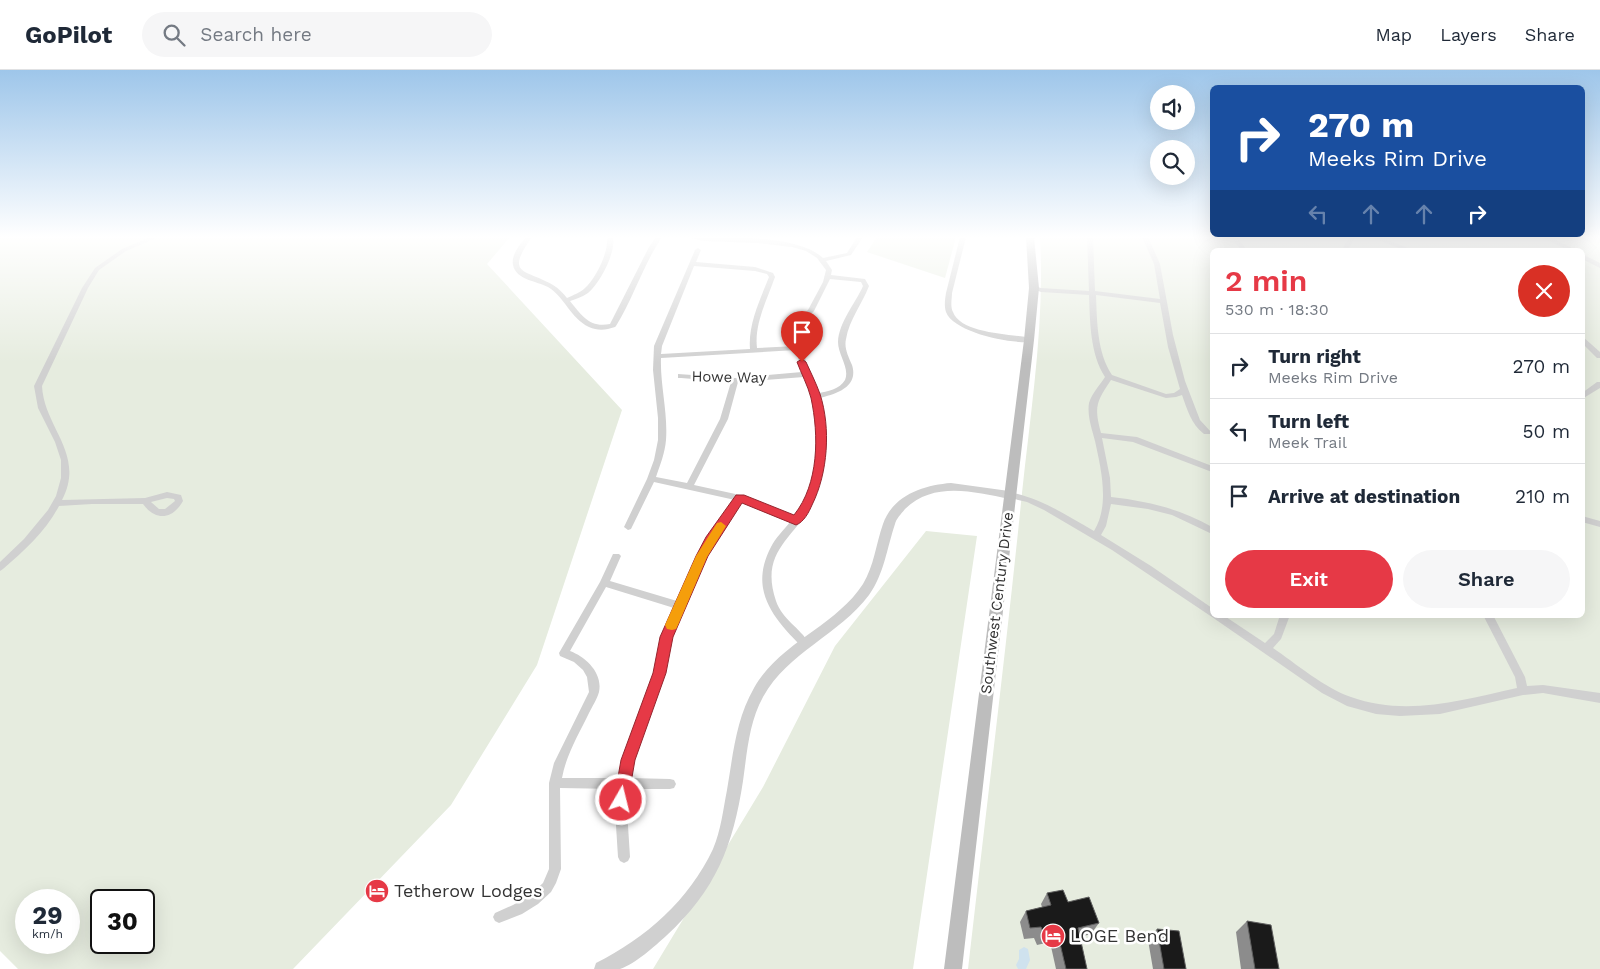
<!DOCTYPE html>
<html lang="en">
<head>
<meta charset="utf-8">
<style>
  :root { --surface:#fff; --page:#f6f6f7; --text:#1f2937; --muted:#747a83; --line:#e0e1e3; --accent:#e63946 }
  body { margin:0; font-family:"Work Sans",sans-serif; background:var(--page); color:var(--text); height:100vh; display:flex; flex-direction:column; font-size:19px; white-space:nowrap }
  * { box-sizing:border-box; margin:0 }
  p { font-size:16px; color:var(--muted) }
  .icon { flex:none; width:28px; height:28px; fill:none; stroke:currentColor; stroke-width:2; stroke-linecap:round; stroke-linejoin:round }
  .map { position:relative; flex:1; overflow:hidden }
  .drawer { position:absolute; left:1210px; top:178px; width:375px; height:370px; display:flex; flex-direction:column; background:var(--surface); border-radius:8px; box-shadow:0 5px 20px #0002 }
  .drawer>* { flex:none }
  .top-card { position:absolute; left:1210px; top:15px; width:375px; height:152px; border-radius:8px; box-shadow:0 5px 20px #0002; background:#1a4fa0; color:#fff; overflow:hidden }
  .controls { position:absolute; left:1150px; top:15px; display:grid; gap:10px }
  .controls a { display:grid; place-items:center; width:45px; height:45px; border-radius:50%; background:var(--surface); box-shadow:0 5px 20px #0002; font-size:25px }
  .speed { position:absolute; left:15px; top:819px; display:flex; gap:10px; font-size:25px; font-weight:700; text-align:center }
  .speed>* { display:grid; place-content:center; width:65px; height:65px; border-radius:50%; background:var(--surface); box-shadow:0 5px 20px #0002; line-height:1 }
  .speed small { font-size:12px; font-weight:400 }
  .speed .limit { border:2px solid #111; border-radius:8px; background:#fff; color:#111 }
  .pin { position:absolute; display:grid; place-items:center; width:42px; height:42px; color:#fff; margin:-51px -21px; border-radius:50% 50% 50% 0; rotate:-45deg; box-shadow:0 0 5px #0007 }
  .pin .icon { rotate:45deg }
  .me { position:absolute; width:55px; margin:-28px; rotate:8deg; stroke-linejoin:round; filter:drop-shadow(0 0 4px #0008) }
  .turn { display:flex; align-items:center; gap:18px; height:105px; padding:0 15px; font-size:22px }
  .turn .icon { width:65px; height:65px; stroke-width:2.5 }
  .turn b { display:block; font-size:35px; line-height:42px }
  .lanes { display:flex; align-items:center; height:48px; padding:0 15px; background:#0003; justify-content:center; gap:25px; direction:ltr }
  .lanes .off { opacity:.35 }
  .round { display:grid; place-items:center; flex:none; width:52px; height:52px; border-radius:26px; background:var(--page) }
  .head { display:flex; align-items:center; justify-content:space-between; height:85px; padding:0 15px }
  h1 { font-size:30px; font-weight:600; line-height:38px; color:var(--accent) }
  .primary-button { display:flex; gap:10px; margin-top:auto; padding:10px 15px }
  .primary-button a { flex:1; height:58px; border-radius:30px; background:var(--accent); color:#fff; font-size:20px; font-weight:600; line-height:58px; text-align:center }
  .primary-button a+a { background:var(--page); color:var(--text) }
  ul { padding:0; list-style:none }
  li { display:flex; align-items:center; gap:15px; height:65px; padding:0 15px; border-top:1px solid var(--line) }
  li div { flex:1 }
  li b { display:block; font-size:19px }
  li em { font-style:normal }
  header { display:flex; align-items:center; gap:30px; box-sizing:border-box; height:70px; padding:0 25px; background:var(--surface); border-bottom:1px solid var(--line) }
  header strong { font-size:24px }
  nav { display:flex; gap:28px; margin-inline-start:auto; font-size:18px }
  .search { width:350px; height:45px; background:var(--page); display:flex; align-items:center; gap:12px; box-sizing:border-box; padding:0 18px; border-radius:28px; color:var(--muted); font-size:19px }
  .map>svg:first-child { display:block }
</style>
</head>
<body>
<header>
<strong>GoPilot</strong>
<div class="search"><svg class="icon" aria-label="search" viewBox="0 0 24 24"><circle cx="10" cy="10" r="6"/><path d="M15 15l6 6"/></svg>Search here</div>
<nav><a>Map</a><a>Layers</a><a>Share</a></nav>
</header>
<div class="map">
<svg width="1600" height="899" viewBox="0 0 1600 899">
  <rect width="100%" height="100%" fill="#fff"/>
  <path fill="#e6ecdf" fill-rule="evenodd" d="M0 167H510L487 194 622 340 537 595 451 735 293 899H18L0 881ZM26 830H69V872H26ZM101 830H144V872H101Z
    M877 167H956L945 208 867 182Z
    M1040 167H1600V899H968C986 740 1006 582 1022 423 1031 338 1045 252 1040 167ZM1212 180H1582V545H1212Z
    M926 461 977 466 913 899H653L763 717 835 576Z"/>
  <path fill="#cfe2ee" d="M1024 877 1028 879 1030 890 1026 899H1018L1016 895 1019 889V880Z"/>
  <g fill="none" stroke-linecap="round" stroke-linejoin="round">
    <path fill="#d0d0d0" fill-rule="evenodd" d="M150 167H159L126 181 99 200 88 218 42 316C44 358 86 384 62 430L145 428 167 422 181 425 183 431C173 449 156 452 143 434H92L59 436C46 461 24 481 3 499L0 501V492L24 469 48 440 56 426 61 408V390L55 372 38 338 34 316 82 218 95 198 122 179ZM167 428 174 429 175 431 165 439H159L151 432Z
      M526 167H532C504 206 526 199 553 215 558 218 563 223 567 228 573 225 580 223 585 218 596 208 609 182 607 167H613C616 183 600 213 588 223 582 227 576 229 570 231 582 246 590 258 610 254L649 177 656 167H662C643 195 634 227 616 256L615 257C606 260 598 261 589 257 570 248 565 227 548 217 537 211 516 210 513 195 511 185 520 174 526 167Z
      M686 167C721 167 798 164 823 188L847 183 857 167H863L851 185 826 191 832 200 831 205 865 209 869 216C862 234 849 250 846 269 844 278 848 286 852 295 859 317 836 324 819 328 821 340 825 353 826 366 827 383 822 410 816 426 799 467 758 478 776 531 782 549 800 558 809 573L807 576 804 577 801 576C772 547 749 519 771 477 775 468 784 460 790 452L742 432 706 487 671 567 664 603 642 661 630 708 670 709 674 710 676 714 674 718 670 719H628L627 740 630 787 628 791 624 793 620 791 618 787 615 740 616 719 560 718 561 799 556 813 551 822 538 834 522 844 499 853 495 851 493 847 495 843 513 835 529 826 543 813 549 799V713L554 693 589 622 587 607 583 600 574 592 560 586 559 583 600 512 613 484H619L621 486 610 511 677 531 699 484 735 430 654 412 631 459 628 460 624 457 647 409 654 390 658 370V348L653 300 654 276 695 180 698 178 701 180 696 192 755 197 773 203 775 207C767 230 754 254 757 278L796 276 798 253 803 245 808 240 823 212 826 200 817 188 806 181 792 177 758 173 703 171ZM694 196 755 201 767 204 769 207C760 230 748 254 750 279L661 284 662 276ZM830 209 861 212 863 216C855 234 839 252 838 272 838 285 850 298 845 310 840 319 827 322 818 323L806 292 803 278 804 253 808 247 814 241ZM796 280 802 302 735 308 678 304V308H681L731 312 720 349 687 413 656 407C660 395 665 383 666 370 668 342 660 315 661 288ZM804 307C811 324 818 347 818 367 818 393 811 426 794 447L740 425 694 415 728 349 738 312ZM606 517 674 538 661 567 654 603 632 661 619 708H562C566 685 579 664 589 643 592 637 597 629 599 622 603 603 586 587 570 581Z
      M960 167H966L952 223C952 229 950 236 953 242 961 264 1012 264 1032 268V272C1012 274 954 263 946 242 944 236 945 229 946 223Z
      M1087 167H1093L1095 221 1160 229 1154 194 1142 167H1148L1160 194 1173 265 1185 311 1200 350 1211 362 1210 364H1204C1191 354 1187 339 1182 325L1176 327 1166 328 1111 310C1096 332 1094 337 1101 363L1137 367 1212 396V402L1133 372 1102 368 1110 408 1111 427C1147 431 1181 439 1212 457V464L1172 445 1148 439 1111 434 1106 456 1101 465 1151 496 1212 538V545H1223L1265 573 1274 564 1280 545H1290L1281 569 1273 578C1295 593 1326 619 1351 627 1406 647 1463 630 1517 618L1515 607 1483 545H1493L1525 607 1527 616 1543 615 1600 623V633L1543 623 1523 625 1440 644 1400 646 1376 644 1347 636 1322 623 1212 547 1112 480 1044 440 1027 432 1006 427 1005 425 1009 422C1041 428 1066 445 1094 461 1110 435 1101 399 1095 371 1092 359 1087 346 1089 333 1092 323 1100 315 1105 307 1090 284 1090 252 1089 225L1041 222 1031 218 1034 216 1041 218 1089 221ZM1096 225 1160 233 1168 277 1180 319 1174 323 1166 324 1112 305C1097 283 1097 251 1096 225Z
      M1231 167H1237L1247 180H1241Z
      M1349 167H1355L1348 180H1342Z
      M1370 167H1380L1413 180H1404Z
      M1541 167H1550L1576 180H1568Z
      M1582 184 1600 193V198L1582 189Z
      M1582 266 1600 282V288H1597L1582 273Z
      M1597 312H1600V318L1582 329V323Z
      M1582 446 1600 451V457L1582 452Z"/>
    <path fill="#d0d0d0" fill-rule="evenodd" d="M951 413 1009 421 1014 425 1009 429C974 422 934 411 905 439 901 444 896 449 895 454 887 478 884 504 869 525 839 565 788 582 763 627 749 652 747 683 743 711 733 776 716 820 666 866 655 876 635 894 620 899 613 899 602 899 594 899L596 893C646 868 689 830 713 779 721 760 723 740 727 720 733 685 736 649 754 618 780 572 835 557 863 514 874 496 876 474 883 454 893 425 924 415 951 413Z"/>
    <path fill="#bdbdbd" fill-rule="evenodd" d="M1026 167H1034L1039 218 1034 270 962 899H944L1024 270 1029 218Z"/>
  </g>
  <path fill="#8c8c8c" d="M1047 823 1068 832 1099 853 1091 864 1080 867 1087 899H1056L1050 872 1037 875 1034 868 1024 869 1020 852 1026 841 1042 837 1041 834Z
    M1247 851 1279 899H1241L1236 862Z
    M1157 859 1186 899H1153L1148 870Z"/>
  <path fill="#1a1a1a" stroke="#5f5f5f" d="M1063 820 1068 832 1089 827 1099 853 1078 858 1087 899H1066L1057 861 1044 864 1041 857 1030 858 1026 841 1051 835 1047 823Z
    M1247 851 1271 855 1279 899H1255Z
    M1157 859 1179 861 1186 899H1164Z"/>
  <linearGradient id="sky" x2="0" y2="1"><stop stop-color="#9ec6ea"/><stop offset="0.57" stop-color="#fff"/><stop offset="1" stop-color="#fff" stop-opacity="0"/></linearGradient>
  <rect width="1600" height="293" fill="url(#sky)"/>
  <path fill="#e63946" stroke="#96252e" d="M802 289 806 292C811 303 816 313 820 324 831 358 828 403 812 435 809 442 804 452 796 455L742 433 708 486 673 567 666 603 635 690 628 730 626 734 621 736 616 734 614 730 621 690 653 603 660 567 696 486 706 467 736 425H744L794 445C819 414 819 365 811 328 808 316 801 303 797 292Z"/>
  <path fill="#f59e0b" d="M721 452 726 456 707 487 678 555 676 559 672 560 667 559 665 555 696 486 717 453Z"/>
  <defs>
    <g id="hotel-disc" transform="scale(1.25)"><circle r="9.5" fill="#e63946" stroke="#fff"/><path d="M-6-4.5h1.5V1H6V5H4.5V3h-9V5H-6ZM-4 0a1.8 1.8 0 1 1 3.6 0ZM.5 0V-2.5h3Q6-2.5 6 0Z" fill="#fff"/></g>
  </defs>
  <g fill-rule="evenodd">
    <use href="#hotel-disc" x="377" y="821"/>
    <use href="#hotel-disc" x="1053" y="866"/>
  </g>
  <g text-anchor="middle" stroke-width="5" stroke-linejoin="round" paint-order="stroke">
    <g font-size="15" fill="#333" stroke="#fff">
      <text transform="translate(729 307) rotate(1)" y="5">Howe Way</text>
      <text transform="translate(997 533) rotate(-83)" y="5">Southwest Century Drive</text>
    </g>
    <g font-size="18" fill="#333" stroke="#fff" text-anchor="start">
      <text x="394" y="827">Tetherow Lodges</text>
      <text x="1070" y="872">LOGE Bend</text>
    </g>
  </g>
</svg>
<div class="controls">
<a><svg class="icon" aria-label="sound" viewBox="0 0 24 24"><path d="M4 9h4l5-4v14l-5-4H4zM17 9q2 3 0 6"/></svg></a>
<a><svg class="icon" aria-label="search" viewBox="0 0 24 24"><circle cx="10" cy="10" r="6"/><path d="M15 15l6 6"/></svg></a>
</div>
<div class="speed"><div>29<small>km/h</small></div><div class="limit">30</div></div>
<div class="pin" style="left:802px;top:292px;background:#d93025"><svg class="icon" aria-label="arrive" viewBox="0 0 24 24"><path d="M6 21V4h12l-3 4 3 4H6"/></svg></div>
<svg class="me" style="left:621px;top:730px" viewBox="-20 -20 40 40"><circle r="17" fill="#e63946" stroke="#fff" stroke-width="3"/><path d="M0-11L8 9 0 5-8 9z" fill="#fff"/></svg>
<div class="top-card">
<div class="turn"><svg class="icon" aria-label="right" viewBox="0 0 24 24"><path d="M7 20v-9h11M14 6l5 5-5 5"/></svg><div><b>270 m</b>Meeks Rim Drive</div></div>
<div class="lanes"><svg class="icon off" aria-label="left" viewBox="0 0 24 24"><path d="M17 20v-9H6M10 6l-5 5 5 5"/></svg><svg class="icon off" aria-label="ahead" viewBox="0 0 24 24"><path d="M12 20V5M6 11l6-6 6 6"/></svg><svg class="icon off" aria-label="ahead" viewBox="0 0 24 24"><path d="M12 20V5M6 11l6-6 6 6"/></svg><svg class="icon" aria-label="right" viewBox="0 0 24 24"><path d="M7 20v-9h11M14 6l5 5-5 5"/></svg></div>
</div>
<section class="drawer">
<div class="head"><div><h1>2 min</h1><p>530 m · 18:30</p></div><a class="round" style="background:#d93025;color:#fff"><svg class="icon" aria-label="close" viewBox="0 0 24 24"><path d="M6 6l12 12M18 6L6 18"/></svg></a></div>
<ul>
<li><svg class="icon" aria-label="right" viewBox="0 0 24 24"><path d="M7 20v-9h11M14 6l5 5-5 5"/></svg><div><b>Turn right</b><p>Meeks Rim Drive</p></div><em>270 m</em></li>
<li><svg class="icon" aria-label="left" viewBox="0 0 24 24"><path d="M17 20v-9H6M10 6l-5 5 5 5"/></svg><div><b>Turn left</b><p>Meek Trail</p></div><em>50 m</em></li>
<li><svg class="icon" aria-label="arrive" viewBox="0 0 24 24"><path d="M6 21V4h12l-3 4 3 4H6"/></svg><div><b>Arrive at destination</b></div><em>210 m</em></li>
</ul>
<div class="primary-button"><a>Exit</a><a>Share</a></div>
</section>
</div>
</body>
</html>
